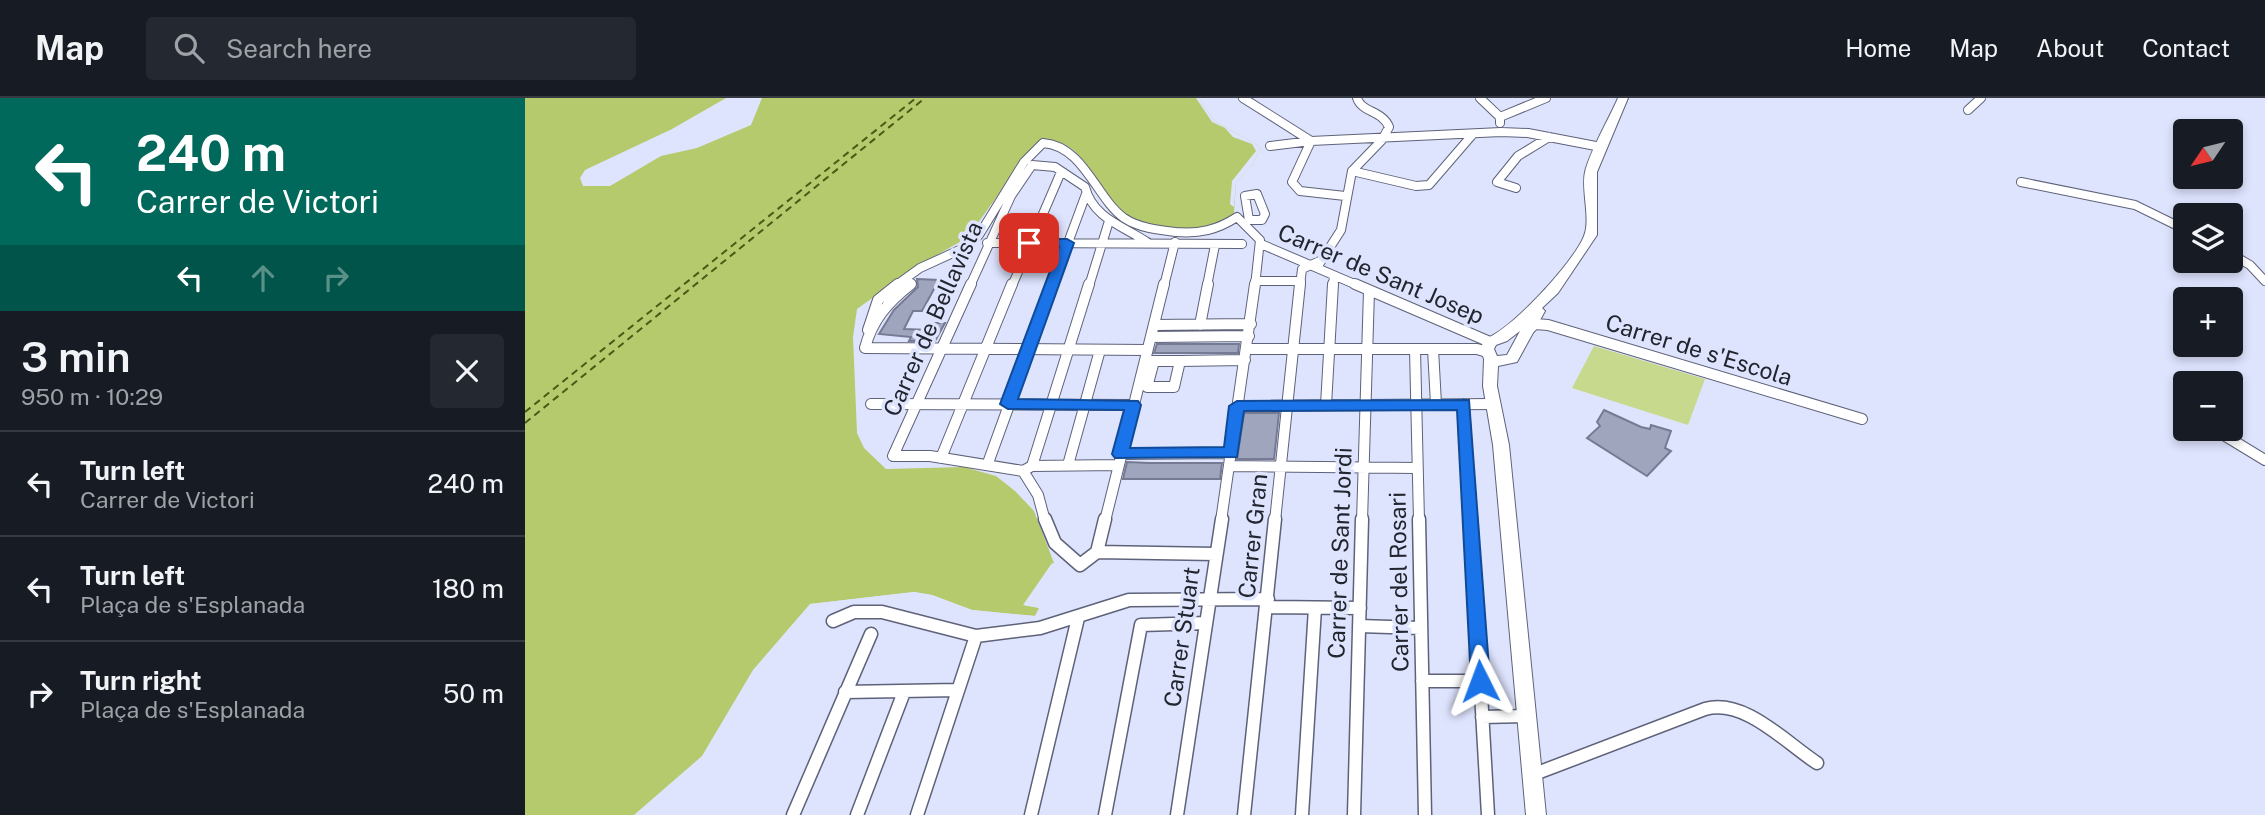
<!DOCTYPE html>
<html lang="en">
<head>
<meta charset="utf-8">
<style>
  :root { --surface:#171b24; --page:#242831; --text:#f1f3f6; --muted:#9ea1a6; --line:#363941 }
  body { margin:0; font-family:"Public Sans",sans-serif; background:var(--page); color:var(--text); height:100vh; display:flex; flex-direction:column; font-size:26px; white-space:nowrap }
  * { box-sizing:border-box; margin:0 }
  p { font-size:23px; color:var(--muted) }
  .icon { flex:none; width:38px; height:38px; fill:none; stroke:currentColor; stroke-width:2; stroke-linecap:round; stroke-linejoin:round }
  .map { position:relative; flex:1; overflow:hidden }
  .details { display:flex; flex-direction:column; background:var(--surface); width:525px }
  .details>* { flex:none }
  .banner { background:#00695c; color:#fff; overflow:hidden }
  .needle { width:46px; rotate:235deg }
  .controls { position:absolute; left:1648px; top:21px; display:grid; gap:14px }
  .controls a { display:grid; place-items:center; width:70px; height:70px; border-radius:7px; background:var(--surface); box-shadow:0 4px 10px #0003; font-size:35px }
  .pin { position:absolute; display:grid; place-items:center; width:60px; height:60px; color:#fff; margin:-30px; border-radius:14px; box-shadow:0 4px 10px #0006 }
  .me { position:absolute; width:77px; margin:-38px; rotate:357deg; stroke-linejoin:round; filter:drop-shadow(0 0 5px #0008) }
  .turn { display:flex; align-items:center; gap:24px; height:147px; padding:0 21px; font-size:32px }
  .turn .icon { width:91px; height:91px; stroke-width:2.5 }
  .turn b { display:block; font-size:49px; line-height:60px }
  .lanes { display:flex; align-items:center; height:66px; padding:0 21px; background:#0003; justify-content:center; gap:35px; direction:ltr }
  .lanes .off { opacity:.35 }
  .round { display:grid; place-items:center; flex:none; width:74px; height:74px; border-radius:7px; background:var(--page) }
  .head { display:flex; align-items:center; justify-content:space-between; height:119px; padding:0 21px }
  h1 { font-size:42px; font-weight:600; line-height:52px }
  ul { padding:0; list-style:none }
  li { display:flex; align-items:center; gap:21px; height:105px; padding:0 21px; border-top:2px solid var(--line) }
  li div { flex:1 }
  li b { display:block; font-size:26px }
  li em { font-style:normal }
  header { display:flex; align-items:center; gap:42px; box-sizing:border-box; height:98px; padding:0 35px; background:var(--surface); border-bottom:2px solid var(--line) }
  header strong { font-size:33px }
  nav { display:flex; gap:38px; margin-inline-start:auto; font-size:24px }
  .search { width:490px; height:63px; background:var(--page); display:flex; align-items:center; gap:18px; box-sizing:border-box; padding:0 24px; border-radius:7px; color:var(--muted); font-size:26px }
  main { display:flex; flex:1; min-height:0 }
  .map>svg:first-child { display:block }
</style>
</head>
<body>
<header>
<strong>Map</strong>
<div class="search"><svg class="icon" aria-label="search" viewBox="0 0 24 24"><circle cx="10" cy="10" r="6"/><path d="M15 15l6 6"/></svg>Search here</div>
<nav><a>Home</a><a>Map</a><a>About</a><a>Contact</a></nav>
</header>
<main>
<section class="details">
<div class="banner">
<div class="turn"><svg class="icon" aria-label="left" viewBox="0 0 24 24"><path d="M17 20v-9H6M10 6l-5 5 5 5"/></svg><div><b>240 m</b>Carrer de Victori</div></div>
<div class="lanes"><svg class="icon" aria-label="left" viewBox="0 0 24 24"><path d="M17 20v-9H6M10 6l-5 5 5 5"/></svg><svg class="icon off" aria-label="ahead" viewBox="0 0 24 24"><path d="M12 20V5M6 11l6-6 6 6"/></svg><svg class="icon off" aria-label="right" viewBox="0 0 24 24"><path d="M7 20v-9h11M14 6l5 5-5 5"/></svg></div>
</div>
<div class="head"><div><h1>3 min</h1><p>950 m · 10:29</p></div><a class="round"><svg class="icon" aria-label="close" viewBox="0 0 24 24"><path d="M6 6l12 12M18 6L6 18"/></svg></a></div>
<ul>
<li><svg class="icon" aria-label="left" viewBox="0 0 24 24"><path d="M17 20v-9H6M10 6l-5 5 5 5"/></svg><div><b>Turn left</b><p>Carrer de Victori</p></div><em>240 m</em></li>
<li><svg class="icon" aria-label="left" viewBox="0 0 24 24"><path d="M17 20v-9H6M10 6l-5 5 5 5"/></svg><div><b>Turn left</b><p>Plaça de s'Esplanada</p></div><em>180 m</em></li>
<li><svg class="icon" aria-label="right" viewBox="0 0 24 24"><path d="M7 20v-9h11M14 6l5 5-5 5"/></svg><div><b>Turn right</b><p>Plaça de s'Esplanada</p></div><em>50 m</em></li>
</ul>
</section>
<div class="map">
<svg width="1740" height="717" viewBox="0 0 1740 717">
  <rect width="100%" height="100%" fill="#dee4fe"/>
  <path fill="#c7d98d" d="M1069 248 1180 281 1163 327 1047 290Z"/>
  <path fill="#b5ca6c" d="M0 0H201L147 31 60 72 55 80 58 88H85L136 58 172 50 226 27 237 0H674L689 23 736 49 728 66 711 84 709 115C687 131 671 135 644 130 629 127 614 126 602 118 571 95 564 43 518 41L505 53 442 140 392 168 332 211 328 239 332 335 339 350 361 371 439 369 471 378 490 393 509 413 529 465 499 507 515 510 510 518 447 512 407 497 389 494 285 506 228 572 177 658 109 717H0Z"/>
  <path fill="#dee4fe" d="M671 0H674L689 23 736 49 728 66 711 84 709 109 705 106 707 83 731 53 727 46 708 39 700 30 687 24Z
    M527 465 532 467 504 505 518 509 511 522 447 515 389 498 296 509 285 506 389 494 407 497 447 512 510 518 514 510 498 507Z"/>
  <g fill="none" stroke-linecap="round" stroke-linejoin="round">
    <path stroke="#4c5815" stroke-width="2" stroke-dasharray="7 5" stroke-linecap="butt" d="M0 314 391 0
      M0 325 400 0"/>
  </g>
  <path fill="#a0a5be" stroke="#767a92" stroke-width="2" d="M392 181 414 182 397 213H388L379 231 406 232 409 225H420L410 243H384L386 239 354 236 369 212 393 189Z
    M632 246H714L713 255H629Z
    M1079 312 1116 329 1125 331 1126 327 1146 333 1140 350 1146 353 1122 378 1062 340 1075 328 1072 324Z
    M719 315H754L749 361H712Z
    M602 364 624 365H697L695 381H598Z"/>
  <g fill="none" stroke-linecap="round" stroke-linejoin="round">
    <g stroke="#5e6279" stroke-width="10">
      <path id="street-far2" d="M718 0 786 43 767 84 775 93 820 98
        M955 0 975 19V25
        M1443 12 1456 0
        M975 19 1021 0
        M745 48 786 43 976 34 1003 35 1076 49
        M827 73 891 88 904 87 948 36
        M1496 84 1610 107 1661 132
        M991 90 972 84 993 58 1024 39
        M732 96 740 116 737 122H724L720 98Z
        M462 145 717 146
        M736 146 834 188
        M1706 156 1725 167 1740 183
        M793 168 816 132 827 73 857 42 864 29C858 13 836 14 832 0
        M730 183H776
        M370 188 395 170 441 149 454 137 499 64 518 45C559 48 571 100 599 120 614 130 633 132 651 134 674 136 692 132 712 119L735 142 730 188
        M383 188 386 186
        M445 188 486 98 507 67 530 69 560 89C568 120 598 128 622 144
        M487 188 536 74
        M527 188 561 96
        M564 188 584 123
        M639 188 650 144
        M682 188 690 147
        M775 188 777 171 797 162
        M808 188 809 178"/>
    </g>
    <g stroke="#5e6279" stroke-width="12">
      <path id="street-far1" d="M386 186C363 204 347 222 340 250L622 252
        M446 186 368 358H405L498 373
        M830 186 965 244
        M629 227 726 226
        M675 227 683 186
        M343 232 353 202 373 186
        M1002 233 1010 226 1023 227 1337 321
        M626 239 724 238
        M722 251H952L962 254
        M890 251 894 423
        M908 251 911 306
        M620 263H629
        M629 263H655L649 289H622Z
        M655 263 720 262
        M346 306 608 307
        M939 306 946 423
        M801 307 808 186
        M712 308 968 306
        M1689 331 1740 362
        M595 356 706 355
        M416 360 487 186
        M463 365 528 186
        M543 367 575 252
        M507 368 564 186
        M704 368 892 370
        M520 423 513 397 498 373 507 368 593 367
        M580 423 639 186
        M696 423 730 186
        M750 423 775 186
        M837 423 844 193"/>
    </g>
    <g stroke="#5e6279" stroke-width="15">
      <path id="street" d="M520 421 530 445 555 467 572 454
        M894 421 900 717
        M946 421 963 717
        M572 454 580 421
        M572 454 691 456
        M742 509 835 510
        M308 523 329 514H357L451 538 515 530 604 502 743 501
        M834 528 896 530
        M897 583H955
        M320 594 432 592
        M957 619 1001 618
        M1007 677 1180 611C1220 600 1261 645 1292 665
        M268 717 346 536
        M332 717 379 594
        M392 717 451 538
        M506 717 553 520
        M580 717 616 527 681 525
        M652 717 697 421
        M719 717 750 421
        M777 717 790 510
        M829 717 837 421"/>
    </g>
    <g stroke="#5e6279" stroke-width="2">
      <path id="secondary" d="M1093 0H1103L1072 74V137L1033 195 1017 210 1020 213 992 264 973 268 972 288 984 347 1021 717H1001L968 347 958 288 959 261 955 251 960 241C986 232 1049 164 1059 138 1066 121 1056 92 1060 74 1065 53 1084 21 1093 0ZM995 233 982 257 972 258 969 251 971 247 982 243Z"/>
    </g>
    <use href="#street-far2" stroke="#fff" stroke-width="8"/>
    <use href="#street-far1" stroke="#fff" stroke-width="10"/>
    <use href="#street" stroke="#fff" stroke-width="12"/>
    <use href="#secondary" fill="#fff" fill-rule="evenodd"/>
  </g>
  <path fill="#1a73e8" stroke="#114b97" stroke-width="2" d="M504 141H542L549 145 493 301 613 303 616 307 605 350 699 349 704 308 712 303 944 302 965 583 962 589 955 592 948 589 946 583 932 312 719 313 712 359 590 360 587 356 599 312 483 311 475 306 534 149 499 148V142Z"/>
  <g text-anchor="middle" stroke-width="7" stroke-linejoin="round" paint-order="stroke">
    <g font-size="23" fill="#22242e" stroke="#dee4fe">
      <text transform="translate(856 176) rotate(23)" y="8">Carrer de Sant Josep</text>
      <text transform="translate(408 221) rotate(-66)" y="8">Carrer de Bellavista</text>
      <text transform="translate(1174 252) rotate(17)" y="8">Carrer de s'Escola</text>
      <text transform="translate(728 438) rotate(-84)" y="8">Carrer Gran</text>
      <text transform="translate(815 455) rotate(-88)" y="8">Carrer de Sant Jordi</text>
      <text transform="translate(874 484) rotate(-91)" y="8">Carrer del Rosari</text>
      <text transform="translate(657 539) rotate(-82)" y="8">Carrer Stuart</text>
    </g>
  </g>
</svg>
<div class="controls">
<a><svg class="needle" viewBox="-14 -14 28 28"><path d="M0-13l5 13h-10z" fill="#e53935"/><path d="M0 13l5-13h-10z" fill="#9ea1a6"/></svg></a>
<a><svg class="icon" aria-label="layers" viewBox="0 0 24 24"><path d="M12 4l9 5-9 5-9-5zM3 14l9 5 9-5"/></svg></a>
<a>+</a>
<a>−</a>
</div>
<div class="pin" style="left:504px;top:145px;background:#d93025"><svg class="icon" aria-label="arrive" viewBox="0 0 24 24"><path d="M6 21V4h12l-3 4 3 4H6"/></svg></div>
<svg class="me" style="left:955px;top:583px" viewBox="-20 -20 40 40"><path d="M0-17L14 15 0 8-14 15z" fill="#1a73e8" stroke="#fff" stroke-width="4"/></svg>
</div>
</main>
</body>
</html>
